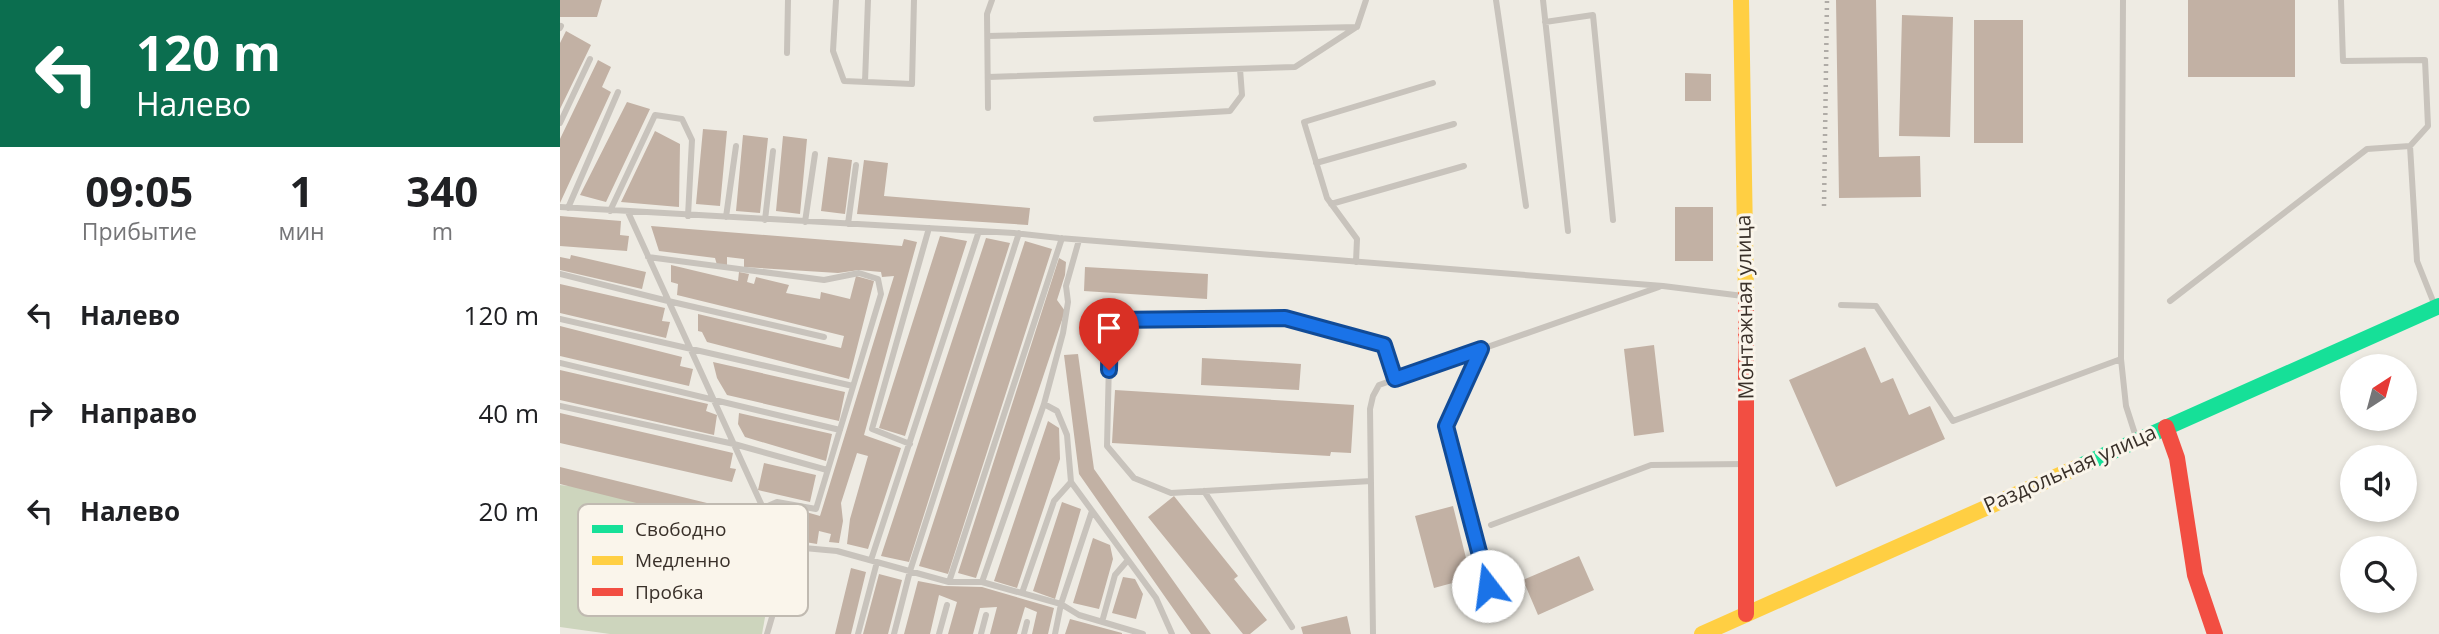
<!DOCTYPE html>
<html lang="ru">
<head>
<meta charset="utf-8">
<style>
  :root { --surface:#fff; --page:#f2f2f2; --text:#202124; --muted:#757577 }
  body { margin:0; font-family:"Open Sans",sans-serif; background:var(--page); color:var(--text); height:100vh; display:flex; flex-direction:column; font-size:26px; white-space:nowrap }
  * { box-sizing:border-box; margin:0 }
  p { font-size:23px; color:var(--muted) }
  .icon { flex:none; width:38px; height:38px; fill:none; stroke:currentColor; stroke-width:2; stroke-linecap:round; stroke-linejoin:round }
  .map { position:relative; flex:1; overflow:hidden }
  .side { display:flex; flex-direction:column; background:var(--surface); width:560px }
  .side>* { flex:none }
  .top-card { background:#0b6e4f; color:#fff; overflow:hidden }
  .needle { width:46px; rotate:36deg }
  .buttons { position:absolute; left:1780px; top:354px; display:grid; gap:14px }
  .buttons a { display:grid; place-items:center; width:77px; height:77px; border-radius:50%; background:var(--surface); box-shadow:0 4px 10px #0003; font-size:35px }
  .pin { position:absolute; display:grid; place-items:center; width:60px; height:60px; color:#fff; margin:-72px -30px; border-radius:50% 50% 50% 0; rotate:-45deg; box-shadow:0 0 7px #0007 }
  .pin .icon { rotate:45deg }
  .me { position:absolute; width:77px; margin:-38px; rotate:345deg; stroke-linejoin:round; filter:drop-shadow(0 0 5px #0008) }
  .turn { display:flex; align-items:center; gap:24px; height:147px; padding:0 21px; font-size:32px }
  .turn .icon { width:91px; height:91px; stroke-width:2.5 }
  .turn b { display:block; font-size:49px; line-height:60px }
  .eta { display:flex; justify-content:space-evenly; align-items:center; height:119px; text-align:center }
  .eta b { font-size:42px; font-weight:700; line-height:49px }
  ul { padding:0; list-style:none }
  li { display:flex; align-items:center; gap:21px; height:98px; padding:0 21px }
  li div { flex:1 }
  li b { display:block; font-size:26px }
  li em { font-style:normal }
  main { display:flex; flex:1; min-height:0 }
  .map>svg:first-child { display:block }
</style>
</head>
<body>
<main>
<section class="side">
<div class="top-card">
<div class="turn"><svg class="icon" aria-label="left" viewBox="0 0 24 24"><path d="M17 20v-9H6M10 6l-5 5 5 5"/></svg><div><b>120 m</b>Налево</div></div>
</div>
<div class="eta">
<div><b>09:05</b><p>Прибытие</p></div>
<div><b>1</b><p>мин</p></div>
<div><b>340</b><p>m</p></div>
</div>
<ul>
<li><svg class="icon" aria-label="left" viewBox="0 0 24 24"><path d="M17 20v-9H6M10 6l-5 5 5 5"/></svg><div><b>Налево</b></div><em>120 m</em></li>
<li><svg class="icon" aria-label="right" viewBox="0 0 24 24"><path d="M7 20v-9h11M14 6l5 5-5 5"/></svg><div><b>Направо</b></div><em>40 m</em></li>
<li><svg class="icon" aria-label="left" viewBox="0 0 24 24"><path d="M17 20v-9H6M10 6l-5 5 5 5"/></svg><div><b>Налево</b></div><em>20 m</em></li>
</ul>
</section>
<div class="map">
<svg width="1879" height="634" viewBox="0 0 1879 634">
  <rect width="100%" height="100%" fill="#eeebe3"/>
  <path fill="#cdd5bd" d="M0 485 106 497 219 539 202 634H50L0 627Z"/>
  <path fill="#c2b1a4" d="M0 0H42L37 17H0Z
    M1276 0H1316L1319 157 1360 156 1361 197 1279 198Z
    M1628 0H1735V77H1628Z
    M1342 15 1393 17 1390 137 1339 136Z
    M1414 20H1463V143H1414Z
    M6 31 31 45 0 109V43Z
    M38 60 51 67 42 87 51 92 0 203V139Z
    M1125 73 1151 74V101H1125Z
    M67 102 90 109 46 202 20 195Z
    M143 129 167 131 160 206 136 204Z
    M95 131 120 144 119 207 61 202Z
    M183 135 208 138 200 213 176 211Z
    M223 136 247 139 240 214 216 211Z
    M268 157 292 160 285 214 261 211Z
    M304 160 328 163 324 196 470 208 468 225 297 214Z
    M1115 207H1153V261H1115Z
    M0 216 61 221 60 235 69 236 67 251 0 246Z
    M91 226 342 246 344 239 357 242 304 435 341 448 308 549 287 544 290 519 308 456 297 453 281 503 283 521 279 543 269 542 271 534 259 531 257 544 245 542V530L227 527 232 508 260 516 334 276 322 277 321 272 299 270 278 273 184 267V259L167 257V266L157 265 155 258 99 251Z
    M380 236 407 241 345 436 319 428Z
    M426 238 450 243 349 562 321 556Z
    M465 241 492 249 388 574 359 566Z
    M11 255 86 272 82 289 0 270V257L10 259Z
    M499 258 506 262 505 275 497 300 505 311 416 578 398 573Z
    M111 265 178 281 179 272 189 274 187 282 194 284 196 277 229 285 226 293 260 299 261 292 290 299 296 276 314 281 289 379 147 342 142 332 138 331V314L281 348 284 336 117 295 118 284 111 282Z
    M525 267 648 274 647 299 524 291Z
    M0 284 105 308 102 321 110 322 106 338 0 313Z
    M0 326 122 357 120 366 133 369 129 386 0 356Z
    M1094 345 1104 432 1074 436 1064 349Z
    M1305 347 1321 383 1333 378 1349 415 1370 406 1385 439 1276 487 1229 380Z
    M518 354 534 469 651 634H631L519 474 504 355Z
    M642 358 741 364 739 390 641 385Z
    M153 362 285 392 279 421 167 395 157 378Z
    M0 370 148 404 146 411 157 415 154 435 0 400Z
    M555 390 794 405 791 453 771 452 770 456 552 443Z
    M0 413 173 453 170 468 176 469 172 482 0 443Z
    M179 413 272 434 266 461 185 437 178 424Z
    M488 421 499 428 500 459 457 588 434 581Z
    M204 463 256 475 250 502 198 490Z
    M0 467 200 516 197 533 0 484Z
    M614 496 678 576 674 579 707 620 690 634H683L588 517Z
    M502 502 521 509 495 599 473 591Z
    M893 506 911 578 874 588 855 516Z
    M533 538 550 545 553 559 539 609 513 603Z
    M1019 556 1034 590 978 615 963 580Z
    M291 568 306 572 291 634H275Z
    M319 574 342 580 328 634H303Z
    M563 577 575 579 583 594 576 619 552 613Z
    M358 581 384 586 422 587 494 608 488 634H472L477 612 465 607 457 634H430L437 607 420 608 413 634H388L397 602 379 595 370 634H344Z
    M787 616 791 634H743L741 627Z
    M510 619 562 633V634H505Z"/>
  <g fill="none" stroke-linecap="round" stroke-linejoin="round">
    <path stroke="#c8c3bc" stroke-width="6" d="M276 0 273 51 284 81 352 84 354 0
      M936 0 966 206
      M983 0 1008 231
      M1563 0 1561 359 1566 406 1576 437
      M985 22 1033 15 1053 220
      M0 28 1 26
      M428 36 797 27 806 0
      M227 53 228 0
      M428 77 735 67 795 28
      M305 82 308 0
      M428 108 427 14 432 0
      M536 119 670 111 682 95 680 69
      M0 123 30 59
      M1850 146 1857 261 1875 306
      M756 163 894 124
      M771 204 904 166
      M0 207 454 233 499 238 1103 286 1183 296
      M8 208 58 92
      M50 211 95 115 122 119 132 140 128 216
      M68 212 203 508 227 566 207 634
      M166 217 176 146
      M205 220 213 151
      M245 222 255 154
      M288 224 296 165
      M88 257 264 280 299 273 318 279 321 294 256 509 217 502 203 508
      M796 262 797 239 767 198 744 122 873 83
      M0 274 108 301 264 337
      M1610 301 1807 149 1850 146 1868 126 1865 60 1783 61 1781 0
      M1281 305 1316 306 1393 421 1561 359
      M0 319 293 386
      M921 350 886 426 928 586
      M0 363 280 430
      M484 404 503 333 508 302 506 286 519 240
      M0 406 174 444 267 470
      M350 444 312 429 369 228
      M811 481 611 493 574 478 547 446 550 320 725 318 824 346 835 379
      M644 491 732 627
      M931 525 1091 465 1184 464
      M221 550 233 547 277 551 389 582H422L501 604 519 615 583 634
      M311 560 419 231
      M389 582 502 238
      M422 582 484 404 497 411 507 435 511 482 596 598 612 634
      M462 593 494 501 511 482
      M542 622 555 575 568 560
      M298 634 317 562
      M334 634 350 571 459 233
      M379 634 387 605
      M421 634 426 615
      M464 634 467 622
      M495 634 501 604 532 511
      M813 634 810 409 813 396 819 385 1099 287"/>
    <path stroke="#16e098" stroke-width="16" d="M1520 466 1879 306"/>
    <path stroke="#ffcf43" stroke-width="16" d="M1181 0 1186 295
      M1142 634 1520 466"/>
    <path stroke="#f24e42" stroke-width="16" d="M1186 295V614
      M1606 427 1617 458 1635 575 1655 634"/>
    <path stroke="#afaba6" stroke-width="4.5" stroke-dasharray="2 5" stroke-linecap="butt" d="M1264 206 1267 0"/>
  </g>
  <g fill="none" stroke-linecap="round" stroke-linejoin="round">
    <g stroke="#114b97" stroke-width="18">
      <path id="route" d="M549 370 550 320 725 318 824 345 835 379 921 349 886 426 928 586"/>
    </g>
    <use href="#route" stroke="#1a73e8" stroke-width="12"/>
  </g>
  <g text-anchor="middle" stroke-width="6" stroke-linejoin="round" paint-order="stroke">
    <g font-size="21" fill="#393029" stroke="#faf5eb">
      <text transform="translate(1185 307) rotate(-91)" y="7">Монтажная улица</text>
      <text transform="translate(1510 469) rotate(-24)" y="7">Раздольная улица</text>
    </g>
  </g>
  <rect x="18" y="504" width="230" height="112" rx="10" fill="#faf5eb" stroke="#c0bab1" stroke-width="2"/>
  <rect x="32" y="525" width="31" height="8" fill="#16e098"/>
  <rect x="32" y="556" width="31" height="9" fill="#ffcf43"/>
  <rect x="32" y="588" width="31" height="8" fill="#f24e42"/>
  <g font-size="19" fill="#393029">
    <text x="75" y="536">Свободно</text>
    <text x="75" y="567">Медленно</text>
    <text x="75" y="599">Пробка</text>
  </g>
</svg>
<div class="buttons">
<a><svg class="needle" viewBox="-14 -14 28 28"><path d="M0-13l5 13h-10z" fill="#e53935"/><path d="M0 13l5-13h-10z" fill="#757577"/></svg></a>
<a><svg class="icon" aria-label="sound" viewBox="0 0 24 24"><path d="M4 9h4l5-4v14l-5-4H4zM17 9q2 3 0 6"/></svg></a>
<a><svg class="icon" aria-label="search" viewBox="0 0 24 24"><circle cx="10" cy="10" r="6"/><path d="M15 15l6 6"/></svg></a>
</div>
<div class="pin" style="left:549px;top:370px;background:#d93025"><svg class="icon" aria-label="arrive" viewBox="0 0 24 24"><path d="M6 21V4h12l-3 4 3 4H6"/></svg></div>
<svg class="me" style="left:928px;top:586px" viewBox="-20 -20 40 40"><circle r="19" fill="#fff"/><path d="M0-13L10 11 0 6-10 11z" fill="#1a73e8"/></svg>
</div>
</main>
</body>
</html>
